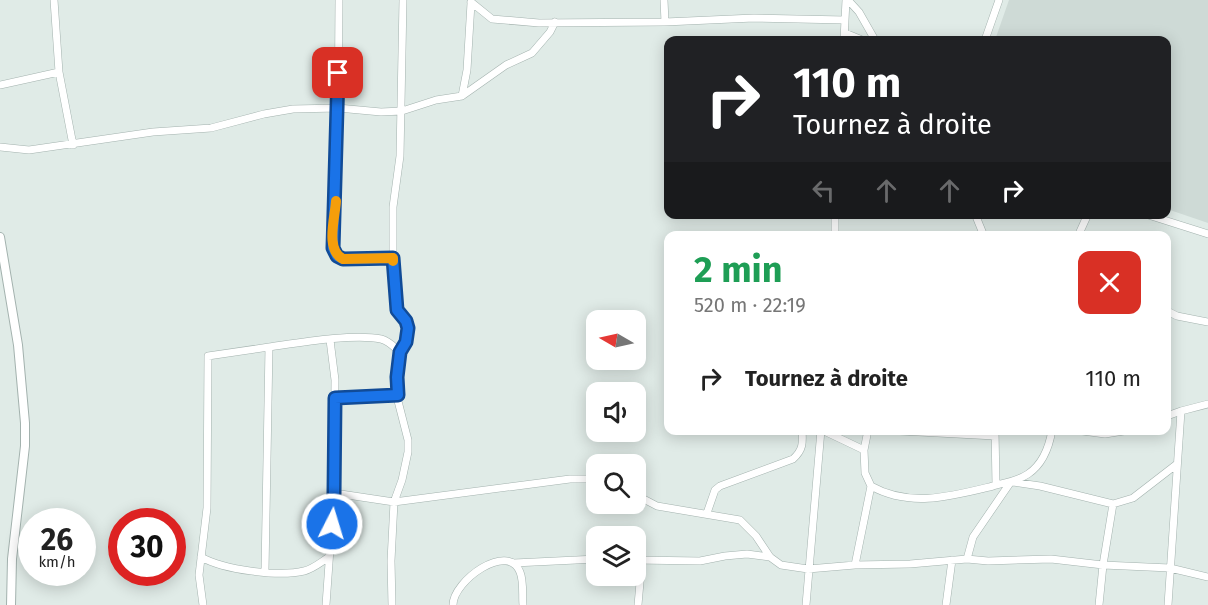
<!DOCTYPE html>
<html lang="fr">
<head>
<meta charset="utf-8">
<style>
  :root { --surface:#fff; --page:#f6f6f6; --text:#222; --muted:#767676 }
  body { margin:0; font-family:"Fira Sans",sans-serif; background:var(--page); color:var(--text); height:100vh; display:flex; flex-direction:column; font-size:22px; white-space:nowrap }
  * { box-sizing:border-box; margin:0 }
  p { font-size:20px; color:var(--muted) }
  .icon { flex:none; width:33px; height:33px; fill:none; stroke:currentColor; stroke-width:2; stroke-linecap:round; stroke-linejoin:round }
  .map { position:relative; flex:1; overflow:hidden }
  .details { position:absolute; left:664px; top:231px; width:507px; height:204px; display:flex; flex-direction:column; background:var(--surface); border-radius:12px; box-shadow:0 3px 15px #0003 }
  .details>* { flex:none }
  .banner { position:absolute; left:664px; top:36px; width:507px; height:183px; border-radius:12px; box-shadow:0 3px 15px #0003; background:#202124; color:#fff; overflow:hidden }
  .needle { width:39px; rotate:279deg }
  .controls { position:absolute; left:586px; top:310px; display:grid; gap:12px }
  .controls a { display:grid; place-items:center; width:60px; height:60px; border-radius:12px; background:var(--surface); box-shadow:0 3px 15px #0003; font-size:30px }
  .speed { position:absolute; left:18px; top:508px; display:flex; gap:12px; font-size:30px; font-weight:700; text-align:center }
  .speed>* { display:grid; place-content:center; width:78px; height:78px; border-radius:50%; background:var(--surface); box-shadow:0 3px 15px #0003; line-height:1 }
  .speed small { font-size:15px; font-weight:400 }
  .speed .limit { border:9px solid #d22; background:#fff; color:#111 }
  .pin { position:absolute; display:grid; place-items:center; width:51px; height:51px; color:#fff; margin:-26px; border-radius:12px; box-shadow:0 3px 9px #0006 }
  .me { position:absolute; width:66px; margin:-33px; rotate:5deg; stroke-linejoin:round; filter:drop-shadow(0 0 4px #0008) }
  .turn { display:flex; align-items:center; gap:21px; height:126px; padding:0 30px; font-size:27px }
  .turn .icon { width:78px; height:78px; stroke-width:2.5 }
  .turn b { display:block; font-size:42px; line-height:51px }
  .lanes { display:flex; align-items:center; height:57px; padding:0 30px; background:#0003; justify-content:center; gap:30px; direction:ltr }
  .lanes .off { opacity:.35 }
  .round { display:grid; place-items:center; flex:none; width:63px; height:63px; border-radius:12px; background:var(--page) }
  .summary { display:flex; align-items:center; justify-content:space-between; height:102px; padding:0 30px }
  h1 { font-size:36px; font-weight:700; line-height:45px; color:#1e9e55 }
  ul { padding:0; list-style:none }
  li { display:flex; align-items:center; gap:18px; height:90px; padding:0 30px }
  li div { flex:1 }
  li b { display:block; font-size:22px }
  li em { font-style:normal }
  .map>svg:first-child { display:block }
</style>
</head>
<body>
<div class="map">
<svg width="1208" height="605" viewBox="0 0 1208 605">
  <rect width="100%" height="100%" fill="#e0ebe7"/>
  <path fill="#cedad6" d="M1009 0H1208V223L1167 209V40H995Z"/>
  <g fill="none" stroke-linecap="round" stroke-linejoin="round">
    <g stroke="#a3b2ae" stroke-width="8">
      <path id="minor" d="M54 0 59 72 73 145
        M339 0 338 142 333 248 337 256 343 259 393 258
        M664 0 665 22
        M848 0 859 12 875 40
        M471 2 492 19 539 23 665 22 754 18 845 20
        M845 33 862 40
        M844 40 846 0
        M985 40 999 0
        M0 85 59 72
        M462 96 506 65 532 53 550 32 555 22
        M0 147 29 150 153 132 211 128 264 114 293 109 338 108 381 112 402 111 436 100 462 96 467 70 471 3
        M975 214 984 236
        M1145 214 1208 234
        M835 236V214
        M1078 236 1088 214
        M1167 311 1177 316 1208 322
        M269 347C297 343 354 333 381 339 389 341 394 347 400 352
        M335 398 398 395
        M1167 416 1181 411 1208 404
        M822 430 864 450 865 473 871 486C910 508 952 496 993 486 1006 482 1016 482 1028 474 1043 464 1049 448 1052 430
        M881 430 995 436
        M995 430 996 485
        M1075 430 1105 434 1130 430
        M864 450 868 430
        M1013 482 1040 486 1113 504 1133 498 1177 464
        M334 493 394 502 570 479H597
        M636 495 657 506 740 520 756 536 770 557 781 565 808 569 855 565 910 564 967 559 988 561 1051 559 1103 565 1170 568 1208 577
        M707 513 715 490 720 486 793 459C803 450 803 443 802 430
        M201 557C224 570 279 577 304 571 313 569 321 562 329 557
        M967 559 973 537 1010 483
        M636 560 700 561 725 556 747 554 770 557
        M514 563 597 559
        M855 565 871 486
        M203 605 199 575 207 508 208 356 269 347 265 571
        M326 605 334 493 335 380 330 340
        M392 605 391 561 394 502 402 480 408 452V440L398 401 397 377 400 352 406 342 408 328 407 320 397 310 393 258V207L400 156 403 0
        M453 605C453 581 508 541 520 572 524 582 522 595 523 605
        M638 605 642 560
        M806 605 821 430
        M946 605 952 560
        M1099 605 1103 565 1113 504
        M1168 605 1181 411"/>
    </g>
    <g stroke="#a3b2ae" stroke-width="10">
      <path id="tertiary" d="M0 237 18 345 25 423V446L12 559 11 605"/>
    </g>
    <use href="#minor" stroke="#fff" stroke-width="7"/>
    <use href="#tertiary" stroke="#fff" stroke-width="8"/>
  </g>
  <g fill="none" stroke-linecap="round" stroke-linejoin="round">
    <g stroke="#114b97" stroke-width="15">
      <path id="route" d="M332 524 334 493 335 398 398 395 397 377 400 352 406 342 408 328 406 321 397 310 393 258 343 259 337 256 333 248 338 73"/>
    </g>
    <use href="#route" stroke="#1a73e8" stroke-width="10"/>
    <path stroke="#f59e0b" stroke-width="10" d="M336 201C335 218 325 250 343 259L393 258V261"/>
  </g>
</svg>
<div class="controls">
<a><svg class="needle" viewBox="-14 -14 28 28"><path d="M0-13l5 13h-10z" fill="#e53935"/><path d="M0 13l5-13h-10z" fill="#767676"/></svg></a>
<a><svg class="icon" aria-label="sound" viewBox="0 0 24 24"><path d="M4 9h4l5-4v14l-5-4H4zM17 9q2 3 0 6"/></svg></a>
<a><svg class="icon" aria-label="search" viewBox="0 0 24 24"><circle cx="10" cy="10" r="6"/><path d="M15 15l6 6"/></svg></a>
<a><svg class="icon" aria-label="layers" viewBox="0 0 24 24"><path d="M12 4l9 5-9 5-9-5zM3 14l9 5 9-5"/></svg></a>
</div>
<div class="speed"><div>26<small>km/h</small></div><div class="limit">30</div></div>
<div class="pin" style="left:338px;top:73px;background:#d93025"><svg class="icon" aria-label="arrive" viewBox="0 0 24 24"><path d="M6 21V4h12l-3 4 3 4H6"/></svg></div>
<svg class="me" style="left:332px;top:524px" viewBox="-20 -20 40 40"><circle r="17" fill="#1a73e8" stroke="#fff" stroke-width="3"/><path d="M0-11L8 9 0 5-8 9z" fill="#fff"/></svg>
<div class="banner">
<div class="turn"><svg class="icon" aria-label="right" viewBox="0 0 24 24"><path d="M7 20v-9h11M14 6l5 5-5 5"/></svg><div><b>110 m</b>Tournez à droite</div></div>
<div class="lanes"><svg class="icon off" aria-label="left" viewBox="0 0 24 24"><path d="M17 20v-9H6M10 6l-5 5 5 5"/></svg><svg class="icon off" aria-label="ahead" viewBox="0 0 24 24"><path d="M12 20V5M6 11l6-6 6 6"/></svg><svg class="icon off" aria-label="ahead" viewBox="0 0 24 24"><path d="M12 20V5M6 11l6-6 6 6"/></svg><svg class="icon" aria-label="right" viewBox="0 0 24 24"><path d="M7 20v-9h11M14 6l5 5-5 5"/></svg></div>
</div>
<section class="details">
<div class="summary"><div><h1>2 min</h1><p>520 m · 22:19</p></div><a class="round" style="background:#d93025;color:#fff"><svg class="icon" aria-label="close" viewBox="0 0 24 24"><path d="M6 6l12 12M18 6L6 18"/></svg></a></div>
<ul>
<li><svg class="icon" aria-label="right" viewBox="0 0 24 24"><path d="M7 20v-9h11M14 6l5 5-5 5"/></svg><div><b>Tournez à droite</b></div><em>110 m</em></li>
</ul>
</section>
</div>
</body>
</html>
